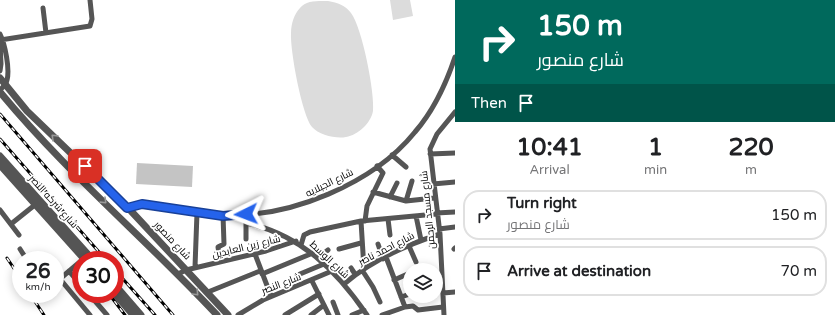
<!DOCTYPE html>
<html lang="en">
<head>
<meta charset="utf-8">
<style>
  :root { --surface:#fff; --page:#f6f6f6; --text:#202124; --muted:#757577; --line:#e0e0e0 }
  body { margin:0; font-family:"Varela Round",Cairo,sans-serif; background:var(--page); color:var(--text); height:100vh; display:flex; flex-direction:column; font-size:15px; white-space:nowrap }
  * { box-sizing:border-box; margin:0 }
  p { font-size:13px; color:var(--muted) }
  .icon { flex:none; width:22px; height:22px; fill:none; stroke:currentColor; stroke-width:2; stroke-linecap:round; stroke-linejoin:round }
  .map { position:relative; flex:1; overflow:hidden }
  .details { display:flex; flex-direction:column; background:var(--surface); width:380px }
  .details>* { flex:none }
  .banner { background:#00695c; color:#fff; overflow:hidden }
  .fabs { position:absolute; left:403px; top:263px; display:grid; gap:8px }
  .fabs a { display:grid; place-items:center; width:40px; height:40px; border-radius:50%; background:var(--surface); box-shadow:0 2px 10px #0003; font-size:20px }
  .speed { position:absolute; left:12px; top:251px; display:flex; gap:8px; font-size:20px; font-weight:700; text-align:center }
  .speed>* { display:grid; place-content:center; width:52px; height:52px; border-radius:50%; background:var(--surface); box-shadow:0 2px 10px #0003; line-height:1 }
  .speed small { font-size:10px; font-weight:400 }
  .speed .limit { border:6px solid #d22; background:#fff; color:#111 }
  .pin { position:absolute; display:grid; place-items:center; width:34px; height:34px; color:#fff; margin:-17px; border-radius:8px; box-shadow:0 2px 6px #0006 }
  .me { position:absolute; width:44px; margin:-22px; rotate:267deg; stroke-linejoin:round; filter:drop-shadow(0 0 3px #0008) }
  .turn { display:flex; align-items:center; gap:14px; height:84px; padding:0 16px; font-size:18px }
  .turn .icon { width:52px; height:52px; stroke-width:2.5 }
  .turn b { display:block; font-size:28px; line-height:34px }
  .then { display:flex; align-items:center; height:38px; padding:0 16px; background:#0003; gap:8px; font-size:15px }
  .eta { display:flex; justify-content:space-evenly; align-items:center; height:68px; text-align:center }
  .eta b { font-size:24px; font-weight:800; line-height:28px }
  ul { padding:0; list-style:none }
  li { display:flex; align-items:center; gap:12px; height:50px; margin:0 8px 6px; padding:0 8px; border:2px solid var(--line); border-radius:16px }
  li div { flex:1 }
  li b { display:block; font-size:15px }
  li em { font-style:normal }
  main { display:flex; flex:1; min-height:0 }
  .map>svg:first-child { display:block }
</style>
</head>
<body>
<main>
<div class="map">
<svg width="455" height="315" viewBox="0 0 455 315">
  <rect width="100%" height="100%" fill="#fff"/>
  <path fill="#dcdcdc" d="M390 0H410L413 16 393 20Z
    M328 1C338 3 345 5 351 13 362 27 375 93 373 111 371 123 358 135 346 137 336 139 319 135 312 127 302 115 290 51 291 33 291 24 294 14 300 8 306 0 319 1 328 1Z"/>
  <path fill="#c4c4c4" d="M137 163 193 166 192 187 136 184Z"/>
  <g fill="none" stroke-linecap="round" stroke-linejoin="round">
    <path stroke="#555" stroke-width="5" d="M43 8 46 33
      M0 34C5 44 10 69 7 80 6 85 3 87 0 90
      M0 40 90 26 92 19 90 0
      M0 43 1 64 0 71
      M430 154 455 153
      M392 155 406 167
      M433 184 455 182
      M373 192 406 201 434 198
      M390 197 397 183
      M406 201 412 181
      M127 208C144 203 158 207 175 210 191 213 207 215 223 215 290 218 373 184 415 132 434 110 446 84 455 57
      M0 210 19 235
      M436 213 455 212
      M416 216 421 240
      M388 219 390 235
      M361 221 364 269
      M365 221 367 206 383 173 377 166
      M246 223C300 234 337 271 367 315
      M11 224 36 204
      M439 229 455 227
      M246 239V214
      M378 244 383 259
      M301 245 304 235 310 232 361 221 436 214
      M409 246 416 262
      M20 249 27 260
      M339 249 361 243
      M454 249 455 248
      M255 254 271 296
      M386 257 405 307
      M318 258 328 250
      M220 262 218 247 224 244 223 215
      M195 267 197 213
      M351 268 355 274
      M362 270 373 287 380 302
      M419 270 425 267
      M69 271 81 285
      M178 274 186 270 266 251 296 241
      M262 274 313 253
      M300 274 324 264
      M60 279 90 315
      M394 280 410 273
      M312 281 329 315
      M55 283 81 261
      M344 284C371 261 406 245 440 234
      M208 292 260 271
      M443 293 455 292
      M89 294 107 315
      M401 297 410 294
      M333 302 338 315
      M238 315 263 300 332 271
      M285 315 319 294
      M311 315 324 305
      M352 315 364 310
      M382 315 405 307 413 306 418 310 443 307
      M444 315 440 234 430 149 437 134 455 112"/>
    <path stroke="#555" stroke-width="7" d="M0 78 27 111 131 211 228 315
      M0 92C66 172 146 239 217 315
      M0 156 93 260
      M0 165 85 260
      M115 285 141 315
      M115 294 133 315"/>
    <g stroke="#000" stroke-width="3">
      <path id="rail" d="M0 114 173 315
        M0 139 106 260
        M7 258 21 279
        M115 270 155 315
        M30 294 44 315
        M109 294 125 315"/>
    </g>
    <use href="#rail" stroke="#fff" stroke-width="1.5" stroke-dasharray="4.5" stroke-linecap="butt"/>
  </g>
  <defs><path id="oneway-chevron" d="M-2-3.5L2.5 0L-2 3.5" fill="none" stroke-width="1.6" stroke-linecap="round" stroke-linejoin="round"/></defs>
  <g stroke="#999">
    <use href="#oneway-chevron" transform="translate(54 137) rotate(-136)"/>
    <use href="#oneway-chevron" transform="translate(104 201) rotate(44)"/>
    <use href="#oneway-chevron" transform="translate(196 293) rotate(47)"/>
  </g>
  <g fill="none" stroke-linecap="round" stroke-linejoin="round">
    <g stroke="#184099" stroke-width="10">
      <path id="route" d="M85 166 127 208 142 204 223 216 246 214"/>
    </g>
    <use href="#route" stroke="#2563eb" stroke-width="7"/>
  </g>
  <g text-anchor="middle" stroke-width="3.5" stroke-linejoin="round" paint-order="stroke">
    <g font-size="10" fill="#000" stroke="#fff">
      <text transform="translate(329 182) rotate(-26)" y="4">شارع الجبلايه</text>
      <text transform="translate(54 201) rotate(48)" y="4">شارع شركه النصر</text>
      <text transform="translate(427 210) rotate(-96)" y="4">شارع مسجد الرحمن</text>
      <text transform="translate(173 240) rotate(47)" y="4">شارع منصور</text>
      <text transform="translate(246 246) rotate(-14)" y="4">شارع زين العابدين</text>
      <text transform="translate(386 248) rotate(-27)" y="4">شارع احمد ناصر</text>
      <text transform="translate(330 259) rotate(43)" y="4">شارع الوسط</text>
      <text transform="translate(281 283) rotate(-21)" y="4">شارع النصر</text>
    </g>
  </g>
</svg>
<div class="fabs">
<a><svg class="icon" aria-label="layers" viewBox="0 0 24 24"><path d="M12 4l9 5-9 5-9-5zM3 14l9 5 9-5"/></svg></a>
</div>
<div class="speed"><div>26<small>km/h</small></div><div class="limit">30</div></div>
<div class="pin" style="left:85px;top:166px;background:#d93025"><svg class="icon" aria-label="arrive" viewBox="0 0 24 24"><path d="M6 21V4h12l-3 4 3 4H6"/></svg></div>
<svg class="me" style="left:246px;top:214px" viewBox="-20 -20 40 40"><path d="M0-17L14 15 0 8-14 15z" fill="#2563eb" stroke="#fff" stroke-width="4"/></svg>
</div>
<section class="details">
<div class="banner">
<div class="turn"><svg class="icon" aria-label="right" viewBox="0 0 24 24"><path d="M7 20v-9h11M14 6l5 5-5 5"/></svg><div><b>150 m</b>شارع منصور</div></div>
<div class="then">Then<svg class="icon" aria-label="arrive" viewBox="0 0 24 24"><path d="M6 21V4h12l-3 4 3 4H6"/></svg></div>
</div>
<div class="eta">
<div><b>10:41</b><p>Arrival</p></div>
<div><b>1</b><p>min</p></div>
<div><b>220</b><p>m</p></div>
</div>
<ul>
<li><svg class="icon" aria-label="right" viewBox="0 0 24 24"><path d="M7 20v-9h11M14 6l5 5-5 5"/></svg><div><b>Turn right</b><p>شارع منصور</p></div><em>150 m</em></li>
<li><svg class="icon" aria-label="arrive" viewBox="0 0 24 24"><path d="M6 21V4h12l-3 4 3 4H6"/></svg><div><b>Arrive at destination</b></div><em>70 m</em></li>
</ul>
</section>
</main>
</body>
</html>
